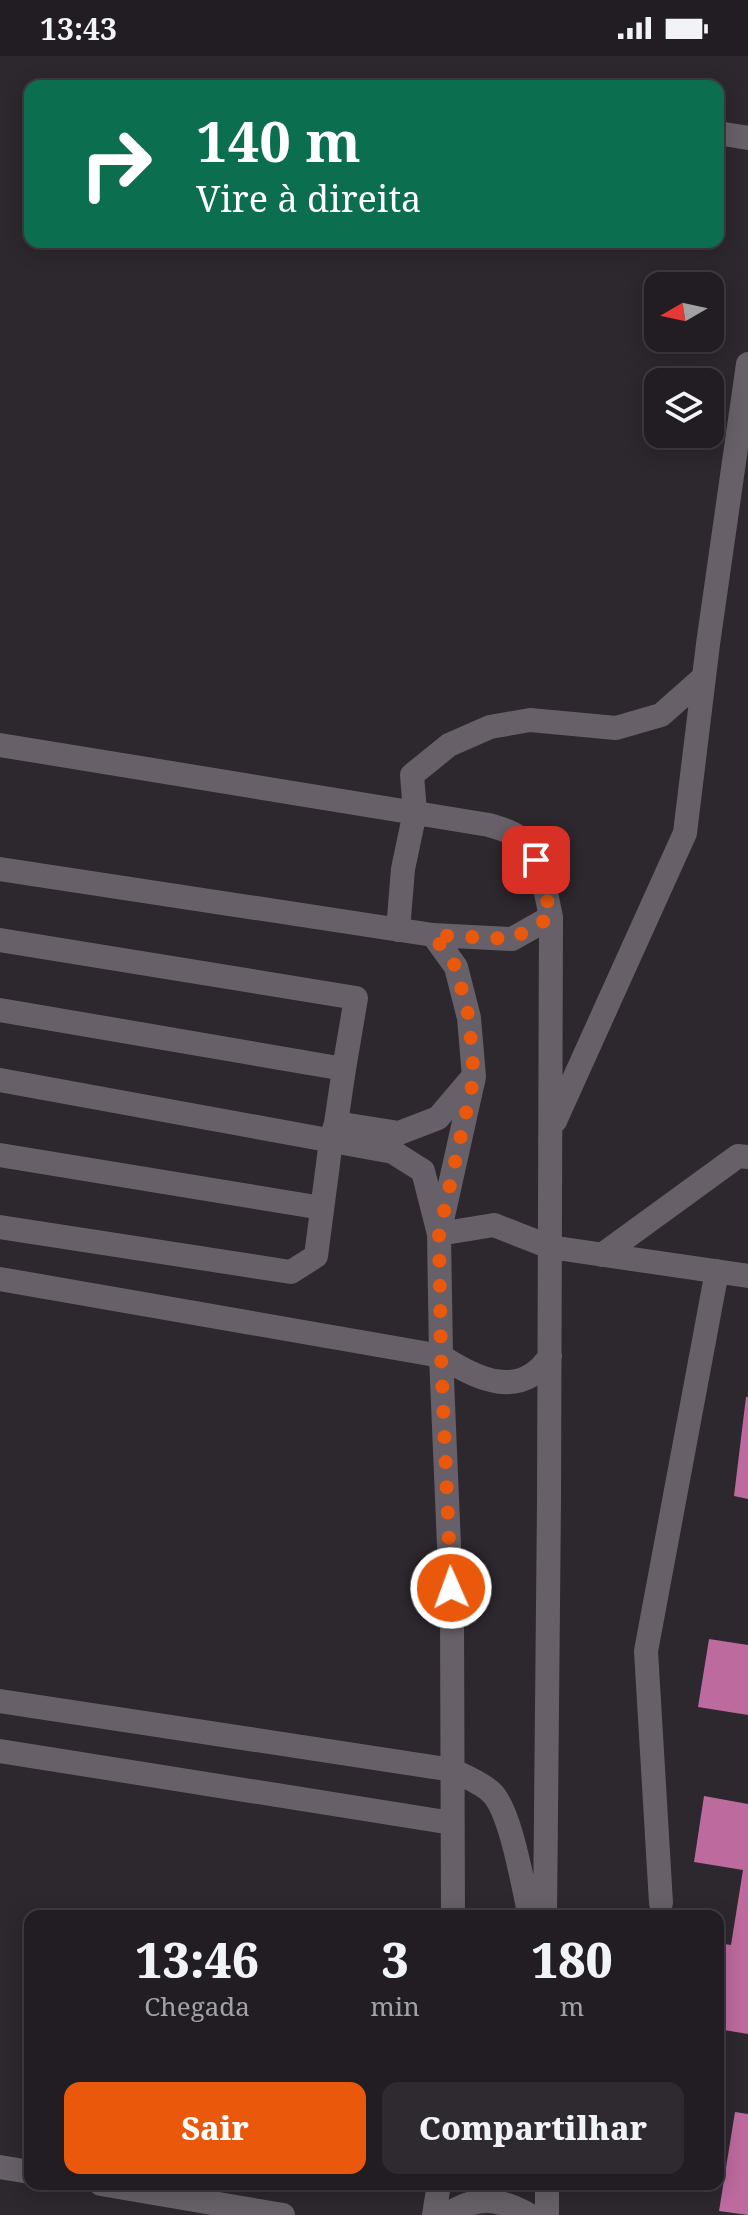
<!DOCTYPE html>
<html lang="pt">
<head>
<meta charset="utf-8">
<style>
  :root { --surface:#221d22; --page:#2e2a2f; --text:#f1f3f6; --muted:#a2a2a5; --line:#3f3b40; --accent:#ea580c }
  body { margin:0; font-family:"Noto Serif",serif; background:var(--page); color:var(--text); height:100vh; display:flex; flex-direction:column; font-size:30px; white-space:nowrap }
  * { box-sizing:border-box; margin:0 }
  p { font-size:26px; color:var(--muted) }
  .icon { flex:none; width:44px; height:44px; fill:none; stroke:currentColor; stroke-width:2; stroke-linecap:round; stroke-linejoin:round }
  .map { position:relative; flex:1; overflow:hidden }
  .sheet { position:absolute; left:24px; top:1854px; width:700px; height:280px; display:flex; flex-direction:column; background:var(--surface); border-radius:16px; box-shadow:0 4px 20px #0003,0 0 0 2px var(--line) }
  .sheet>* { flex:none }
  .top-card { position:absolute; left:24px; top:24px; width:700px; height:168px; border-radius:16px; box-shadow:0 4px 20px #0003,0 0 0 2px var(--line); background:#0b6e4f; color:#fff; overflow:hidden }
  .needle { width:52px; rotate:261deg }
  .fabs { position:absolute; left:644px; top:216px; display:grid; gap:16px }
  .fabs a { display:grid; place-items:center; width:80px; height:80px; border-radius:16px; background:var(--surface); box-shadow:0 4px 20px #0003,0 0 0 2px var(--line); font-size:40px }
  .pin { position:absolute; display:grid; place-items:center; width:68px; height:68px; color:#fff; margin:-34px; border-radius:16px; box-shadow:0 4px 12px #0006 }
  .me { position:absolute; width:88px; margin:-44px; rotate:358deg; stroke-linejoin:round; filter:drop-shadow(0 0 6px #0008) }
  .turn { display:flex; align-items:center; gap:28px; height:168px; padding:0 40px; font-size:36px }
  .turn .icon { width:104px; height:104px; stroke-width:2.5 }
  .turn b { display:block; font-size:56px; line-height:68px }
  .eta { display:flex; justify-content:space-evenly; align-items:center; height:136px; text-align:center }
  .eta b { font-size:48px; font-weight:800; line-height:56px }
  .primary-button { display:flex; gap:16px; margin-top:auto; padding:16px 40px }
  .primary-button a { flex:1; height:92px; border-radius:16px; background:var(--accent); color:#fff; font-size:32px; font-weight:800; line-height:92px; text-align:center }
  .primary-button a+a { background:var(--page); color:var(--text) }
  .status { display:flex; justify-content:space-between; align-items:center; height:56px; padding:0 40px; background:var(--surface); direction:ltr }
  .status svg { height:22px; fill:currentColor }
  .map>svg:first-child { display:block }
</style>
</head>
<body>
<div class="status"><b>13:43</b><svg viewBox="0 0 49 12"><path d="M0 12V9h3v3zM5 12V6h3v6zM10 12V3h3v9zM15 12V0h3v12zM26 1h20v11H26zM47 4h2v5h-2z"/></svg></div>
<div class="map">
<svg width="748" height="2159" viewBox="0 0 748 2159">
  <rect width="100%" height="100%" fill="#2d272e"/>
  <path fill="#bd6a9f" d="M746 1341H748V1443L734 1440Z
    M709 1583 748 1589V1659L698 1651Z
    M704 1740 748 1748V1978L718 1973V1887L731 1889 743 1814 694 1806Z
    M735 2056 748 2058V2159L719 2155Z"/>
  <g fill="none" stroke-linecap="round" stroke-linejoin="round">
    <path stroke="#676068" stroke-width="24" d="M718 77 748 82
      M0 689 489 769C498 772 511 775 518 781 542 798 545 835 551 861L549 1445 545 1860
      M0 813 433 879 512 883 551 861
      M398 874 403 813 415 756 412 719 449 689 490 671 530 664 616 672 661 659 704 621
      M433 879 456 911 469 962 474 1021 439 1178 441 1300 452 1561 453 1860
      M0 884 356 942 344 1013
      M0 954 344 1013 336 1067 331 1085 316 1200 291 1216 0 1171
      M0 1024 393 1096 423 1115 439 1178 494 1169 550 1191 748 1220
      M555 1065 685 777 708 588 748 308
      M336 1067 399 1077 438 1062 472 1022
      M0 1099 322 1152
      M602 1199 738 1100 748 1101
      M0 1223 441 1300C476 1323 521 1345 550 1300
      M0 1645 453 1714C465 1721 480 1726 491 1736 511 1754 523 1831 530 1860
      M0 1695 452 1767
      M661 1847 646 1595 717 1215
      M0 2111 30 2116
      M101 2128 283 2159
      M547 2128V2159
      M434 2159 439 2128
      M447 2159C477 2139 499 2142 529 2159"/>
  </g>
  <g fill="none" stroke-linecap="round" stroke-linejoin="round">
    <path stroke="#ea580c" stroke-width="14" stroke-dasharray="0 25.2" d="M451 1532 441 1300 439 1178 474 1021 469 962 456 911 433 879 512 883 551 861 541 818 536 804"/>
  </g>
</svg>
<div class="fabs">
<a><svg class="needle" viewBox="-14 -14 28 28"><path d="M0-13l5 13h-10z" fill="#e53935"/><path d="M0 13l5-13h-10z" fill="#a2a2a5"/></svg></a>
<a><svg class="icon" aria-label="layers" viewBox="0 0 24 24"><path d="M12 4l9 5-9 5-9-5zM3 14l9 5 9-5"/></svg></a>
</div>
<div class="pin" style="left:536px;top:804px;background:#d93025"><svg class="icon" aria-label="arrive" viewBox="0 0 24 24"><path d="M6 21V4h12l-3 4 3 4H6"/></svg></div>
<svg class="me" style="left:451px;top:1532px" viewBox="-20 -20 40 40"><circle r="17" fill="#ea580c" stroke="#fff" stroke-width="3"/><path d="M0-11L8 9 0 5-8 9z" fill="#fff"/></svg>
<div class="top-card">
<div class="turn"><svg class="icon" aria-label="right" viewBox="0 0 24 24"><path d="M7 20v-9h11M14 6l5 5-5 5"/></svg><div><b>140 m</b>Vire à direita</div></div>
</div>
<section class="sheet">
<div class="eta">
<div><b>13:46</b><p>Chegada</p></div>
<div><b>3</b><p>min</p></div>
<div><b>180</b><p>m</p></div>
</div>
<div class="primary-button"><a>Sair</a><a>Compartilhar</a></div>
</section>
</div>
</body>
</html>
